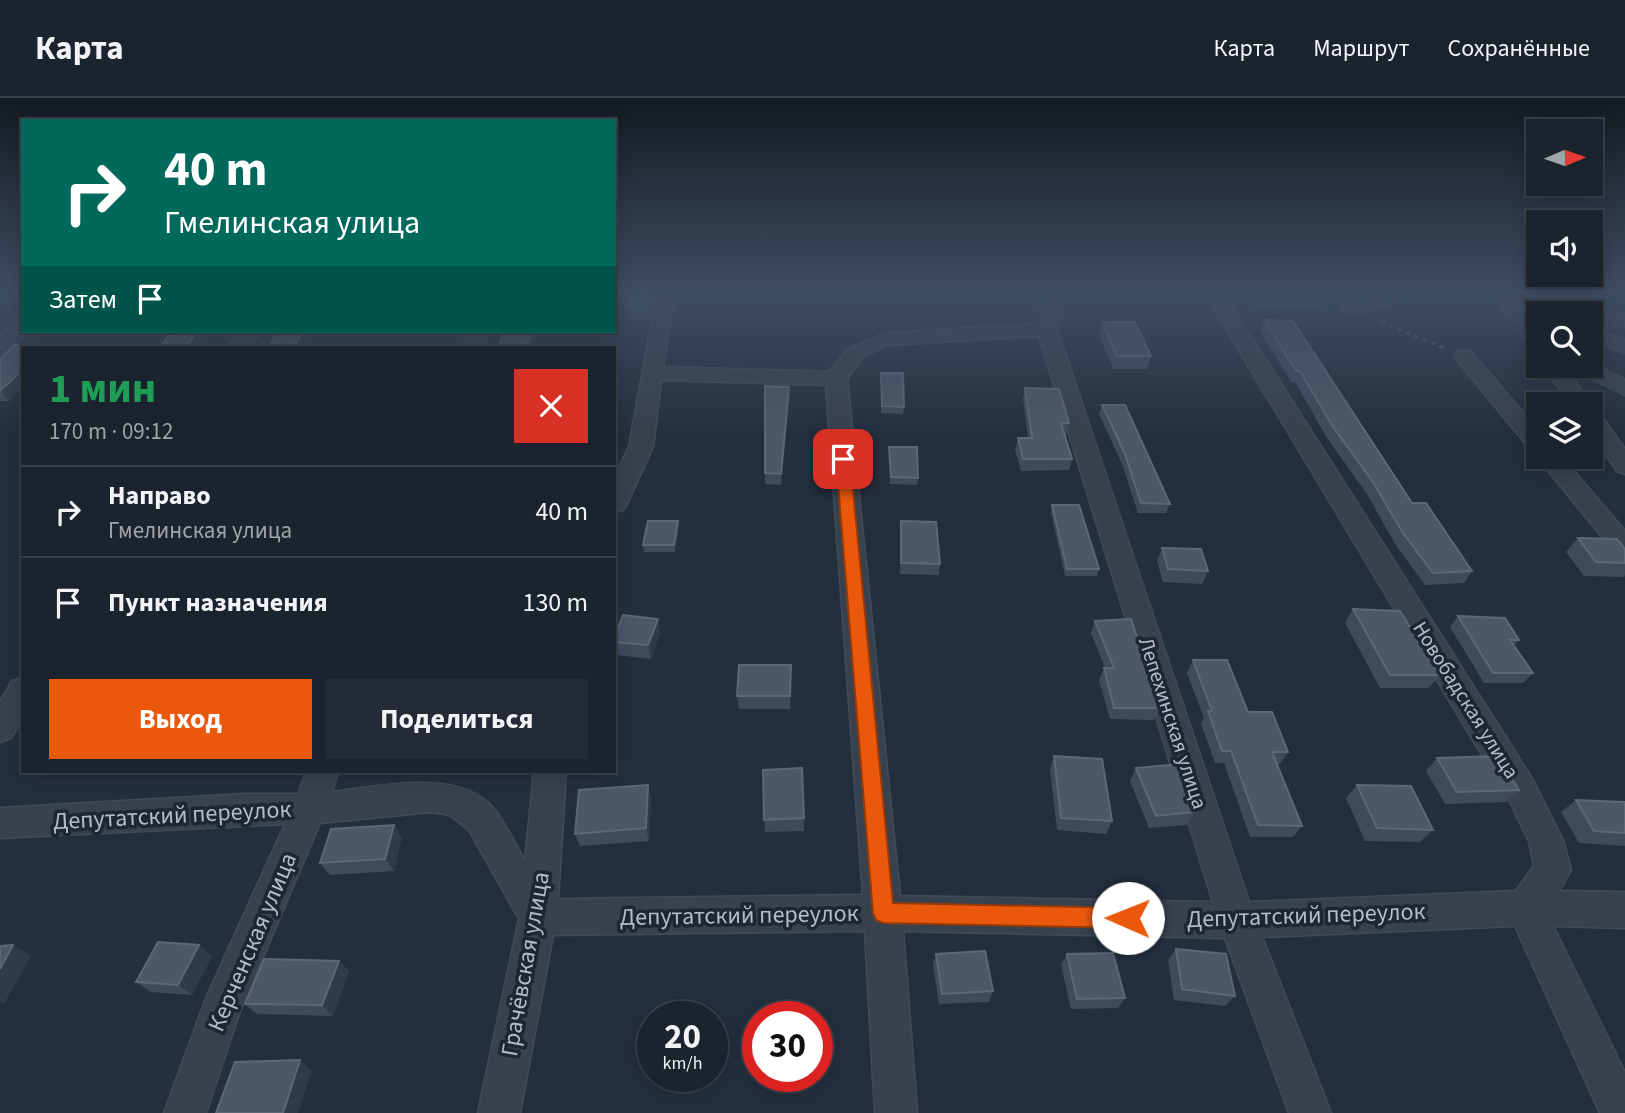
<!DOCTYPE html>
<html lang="ru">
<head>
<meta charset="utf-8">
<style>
  :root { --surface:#1b232e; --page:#242b36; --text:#f1f3f6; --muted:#a0a4aa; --line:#39404a; --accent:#ea580c }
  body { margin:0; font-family:"Source Sans 3",sans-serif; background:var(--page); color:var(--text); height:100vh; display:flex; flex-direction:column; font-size:26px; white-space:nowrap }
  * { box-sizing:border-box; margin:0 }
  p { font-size:23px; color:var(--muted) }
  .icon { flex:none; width:38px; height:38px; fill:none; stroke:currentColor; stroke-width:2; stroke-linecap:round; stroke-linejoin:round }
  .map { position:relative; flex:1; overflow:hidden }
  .drawer { position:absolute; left:21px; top:248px; width:595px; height:427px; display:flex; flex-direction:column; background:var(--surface); border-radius:0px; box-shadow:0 4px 18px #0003,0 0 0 2px var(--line) }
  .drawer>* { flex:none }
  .banner { position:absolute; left:21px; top:21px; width:595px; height:214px; border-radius:0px; box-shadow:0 4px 18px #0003,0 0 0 2px var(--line); background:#00695c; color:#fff; overflow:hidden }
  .needle { width:46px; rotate:88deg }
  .tools { position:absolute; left:1526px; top:21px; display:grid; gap:14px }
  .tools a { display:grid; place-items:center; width:77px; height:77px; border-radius:0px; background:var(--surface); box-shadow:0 4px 18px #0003,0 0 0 2px var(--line); font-size:35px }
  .speed { position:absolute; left:637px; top:903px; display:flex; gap:14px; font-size:35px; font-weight:700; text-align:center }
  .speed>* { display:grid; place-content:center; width:91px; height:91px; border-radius:50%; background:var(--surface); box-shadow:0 4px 18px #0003,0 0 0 2px var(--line); line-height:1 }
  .speed small { font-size:18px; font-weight:400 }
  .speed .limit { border:10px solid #d22; background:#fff; color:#111 }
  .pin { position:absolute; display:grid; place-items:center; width:60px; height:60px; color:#fff; margin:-30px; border-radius:14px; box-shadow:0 4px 10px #0006 }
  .me { position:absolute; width:77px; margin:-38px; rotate:271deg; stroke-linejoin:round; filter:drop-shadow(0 0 5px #0008) }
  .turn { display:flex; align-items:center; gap:24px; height:147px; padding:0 28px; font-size:32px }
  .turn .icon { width:91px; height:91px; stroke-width:2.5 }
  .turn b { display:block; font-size:49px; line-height:60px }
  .then { display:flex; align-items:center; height:66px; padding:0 28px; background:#0003; gap:14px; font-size:26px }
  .round { display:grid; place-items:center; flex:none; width:74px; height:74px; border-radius:0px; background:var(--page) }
  .headline { display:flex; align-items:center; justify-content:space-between; height:119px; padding:0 28px }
  h1 { font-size:42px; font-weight:700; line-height:52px; color:#1e9e55 }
  .action { display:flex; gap:14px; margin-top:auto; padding:14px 28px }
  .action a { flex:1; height:80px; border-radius:0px; background:var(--accent); color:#fff; font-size:28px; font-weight:700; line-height:80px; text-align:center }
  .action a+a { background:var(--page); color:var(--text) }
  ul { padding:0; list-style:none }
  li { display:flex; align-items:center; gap:21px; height:91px; padding:0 28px; border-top:2px solid var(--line) }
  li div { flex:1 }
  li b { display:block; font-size:26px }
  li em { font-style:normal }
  header { display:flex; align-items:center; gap:42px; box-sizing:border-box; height:98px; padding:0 35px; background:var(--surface); border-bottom:2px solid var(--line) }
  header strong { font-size:33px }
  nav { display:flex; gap:38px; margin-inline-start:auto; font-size:24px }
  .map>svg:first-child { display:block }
</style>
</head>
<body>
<header>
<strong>Карта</strong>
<nav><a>Карта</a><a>Маршрут</a><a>Сохранённые</a></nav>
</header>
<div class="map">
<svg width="1625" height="1015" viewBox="0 0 1625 1015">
  <rect width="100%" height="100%" fill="#242f3e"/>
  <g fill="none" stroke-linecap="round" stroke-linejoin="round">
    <g stroke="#414a57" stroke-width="3">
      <path id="minor" d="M657 194H675L663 269 829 274 848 251 886 235 1041 225 1040 194H1058L1062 224 1057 231 1249 804 1516 793 1534 768 1529 743 1509 702 1211 206 1221 200 1228 202 1533 682 1563 742 1571 772 1559 793 1625 794V830L1553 828 1625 975V1015H1600L1515 828 1262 839 1331 1015H1289L1225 840 903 833 917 1015H875L865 833 553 837 520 1015H478L519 821 469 732 450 717 432 714 320 725 240 913 206 1015H164L207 898 285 726 0 740V710L245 696H298L306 674H338L332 694C379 689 459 669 494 711 506 726 515 746 525 763L534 674H566L558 801 863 797 826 287 661 282 653 349 627 406 623 412 614 414V380L629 349ZM1039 238 1213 804 900 798 847 281 863 259 888 247Z
        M1385 194H1412L1410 198 1359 216H1345L1342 212 1345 208Z
        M1492 194H1510C1529 223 1538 214 1538 254L1531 252 1514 222 1506 217Z
        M1591 214 1625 217V229L1591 226V215H1586Z
        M23 220V233H28L7 253 0 255V237L16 222Z
        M1591 230 1625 242V255L1591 243Z
        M241 233H261L248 250H228Z
        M469 233H489L483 250H463Z
        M1464 252 1471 254 1538 332V353L1530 351 1457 262 1454 258 1457 254Z
        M1591 265 1625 282V297L1574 272 1570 268H1591Z
        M1543 268H1564L1592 306 1591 308 1570 306Z
        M1591 313 1599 315 1625 351V376L1617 373 1591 336Z
        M1538 357 1562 359 1625 433V459L1616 456 1541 364Z
        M23 580V620L11 640 0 644V604L12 583Z"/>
    </g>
    <path stroke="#3f5557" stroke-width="3.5" stroke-dasharray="4.5 4.5" stroke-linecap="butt" d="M1155 194 1200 203
      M1247 206 1329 209
      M1381 224 1444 250"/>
    <use href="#minor" fill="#38414e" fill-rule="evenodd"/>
  </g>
  <path fill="#3f4b5c" d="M631 194H654L649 221H629L627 208Z
    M1264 222 1412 405 1472 473 1464 485 1425 487 1395 446 1367 396 1327 340 1295 284H1291L1260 233Z
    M1102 224 1151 258 1147 271H1113L1099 237Z
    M14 247H47L49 250H23V289L9 303H0V261Z
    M881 275 904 309 903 316 881 315Z
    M1025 290 1069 325 1066 337H1065L1072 361 1069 372 1021 373 1015 352 1018 340H1028L1023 301Z
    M790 300 781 387 765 386V375Z
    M1102 307 1170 406 1166 415H1138L1122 366 1099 316Z
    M889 349 918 380 917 387 890 386Z
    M1052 407 1099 471 1097 478H1065L1051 414Z
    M678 423 679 430 675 454H644L643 447Z
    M901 423 940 466 939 477 900 476Z
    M1578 440 1625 451V477L1624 479 1584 478 1566 454Z
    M1162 450 1208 473 1202 486 1163 484 1157 463Z
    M1353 511 1440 577 1429 590H1380L1345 525Z
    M1458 518 1519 542 1514 547 1533 575 1523 585H1484L1450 529Z
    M1095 523 1160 610 1154 622 1110 621 1099 582 1104 570H1105L1091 535Z
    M660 534 651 561 616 557 614 549V540Z
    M1193 562 1248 614 1288 654 1280 666H1277L1302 728 1293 739H1250L1224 665H1215L1201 625 1204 620 1187 575Z
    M791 567 790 611H739L737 598Z
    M1054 658 1112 723 1106 736 1057 732 1050 671Z
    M1437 660 1519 692 1506 704 1445 706 1426 673Z
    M802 670 804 733 765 734 764 722Z
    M1136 670 1194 714 1187 727 1149 730 1130 683Z
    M1357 687 1433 732 1420 744 1365 743 1346 700Z
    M651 700 649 743 580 748 575 736Z
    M1576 702 1625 704V748L1579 745 1561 714Z
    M402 739 394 773 330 777 320 765Z
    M1176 851 1235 898 1225 908 1174 902 1168 862Z
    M936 856 993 893 989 904 939 906 933 866Z
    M1067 856 1125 900 1118 910 1071 911 1061 867Z
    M212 858 192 897 151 894 136 884Z
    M339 863 349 873 333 918 257 916 245 906Z"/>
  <path fill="#2f3b4b" d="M650 194H654L649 221 648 208Z
    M197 233H202L204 237 196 250H186Z
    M303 233H309L300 250H293Z
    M532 233H539L533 250H526Z
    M23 271V289L9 303 1 293Z
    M789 289 790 300 781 387V376Z
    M678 423 679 430 675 454 674 447Z
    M658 521 660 534 651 561 648 547Z
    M648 687 651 700 649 743 646 730Z
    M394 727 402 739 394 773 385 761Z
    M13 847 31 858 4 906 0 904V871Z
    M199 847 212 858 192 897 178 887Z
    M339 863 349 873 333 918 322 907Z
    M300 962 312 972 298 1015H283Z"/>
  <path fill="#4b5868" stroke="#5c6777" stroke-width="2" d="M631 194H650L648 208H627Z
    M1264 222 1293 223 1412 405H1426L1472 473 1433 475 1403 435 1373 384 1333 329 1300 273H1296Z
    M1102 224H1135L1151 258H1117Z
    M171 233H197L186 250H160Z
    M278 233H303L293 250H268Z
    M508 233H532L526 250H498L504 234Z
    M14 247H47L43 250H23V271L0 293V261Z
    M881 275H903L904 309 882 308Z
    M765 288 789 289 781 376 765 375Z
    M1025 290 1059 291 1069 325H1061L1072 361H1023L1018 340H1032Z
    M1102 307H1125L1170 406 1141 405 1125 356Z
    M889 349H917L918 380 891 379Z
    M1052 407H1079L1099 471H1067Z
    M648 423H678L674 447H643Z
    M901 423 936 424 940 466 901 465Z
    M1578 440 1617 441 1625 451V465L1596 464Z
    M1162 450 1201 451 1208 473 1168 471Z
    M1353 511 1400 513 1440 577H1390Z
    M623 517 658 521 648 547 614 544V540Z
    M1458 518 1505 520 1519 542H1510L1533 575H1493Z
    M1131 521 1160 610H1114L1104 570H1114L1095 523Z
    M1193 562H1227L1248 614H1272L1288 654H1272L1302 728 1258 727 1231 653H1222L1208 613H1212Z
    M739 567H791L790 598H737Z
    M1054 658 1102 661 1112 723 1061 720Z
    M1497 658 1519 692 1457 694 1437 660Z
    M1179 666 1194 714 1156 718 1136 670Z
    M802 670 804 720 764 722 763 672Z
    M648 687 646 730 575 736 579 692Z
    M1357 687 1411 688 1433 732 1377 730Z
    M1576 702 1625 704V735L1594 733Z
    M394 727 385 761 320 765 331 731Z
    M158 844 199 847 178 887 136 884Z
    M13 847 0 871V848Z
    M1176 851 1226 856 1235 898 1182 891Z
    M985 853 993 893 942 896 936 856Z
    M1113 855 1125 900 1077 901 1067 856Z
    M264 861 339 863 322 907 245 906Z
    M300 962 283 1015H216L235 964Z"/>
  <linearGradient id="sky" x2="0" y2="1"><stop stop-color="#141a22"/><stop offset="0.58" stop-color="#3f4d63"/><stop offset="1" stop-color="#3f4d63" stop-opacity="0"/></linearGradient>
  <rect width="1625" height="336" fill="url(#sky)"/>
  <path fill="#ea580c" stroke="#983908" stroke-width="2" d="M843 357 850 361 893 805 1128 810 1135 813 1139 820 1135 827 1128 830 883 825 876 822 873 815 836 361Z"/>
  <g text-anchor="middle" stroke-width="7" stroke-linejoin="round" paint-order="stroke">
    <g font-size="21" fill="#b4bcc9" stroke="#1d2633">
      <text transform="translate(1466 602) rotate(58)" y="7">Новобадская улица</text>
      <text transform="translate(1173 625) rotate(72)" y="7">Лепехинская улица</text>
    </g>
    <g font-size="24" fill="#b4bcc9" stroke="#1d2633">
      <text transform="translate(172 717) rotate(-3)" y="8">Депутатский переулок</text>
      <text transform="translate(739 817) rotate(-1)" y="8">Депутатский переулок</text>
      <text transform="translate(1306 817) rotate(-2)" y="8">Депутатский переулок</text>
      <text transform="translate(252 844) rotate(-67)" y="8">Керченская улица</text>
      <text transform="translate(525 866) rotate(-80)" y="8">Грачёвская улица</text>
    </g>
  </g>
</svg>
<div class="tools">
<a><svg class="needle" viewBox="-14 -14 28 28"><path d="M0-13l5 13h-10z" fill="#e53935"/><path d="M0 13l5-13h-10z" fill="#a0a4aa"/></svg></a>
<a><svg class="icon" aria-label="sound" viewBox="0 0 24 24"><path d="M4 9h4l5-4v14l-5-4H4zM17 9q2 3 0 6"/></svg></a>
<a><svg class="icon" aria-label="search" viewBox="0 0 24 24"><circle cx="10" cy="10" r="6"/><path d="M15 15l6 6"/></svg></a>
<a><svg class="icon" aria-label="layers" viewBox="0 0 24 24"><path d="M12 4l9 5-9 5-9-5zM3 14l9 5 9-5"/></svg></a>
</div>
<div class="speed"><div>20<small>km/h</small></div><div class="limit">30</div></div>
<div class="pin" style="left:843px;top:361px;background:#d93025"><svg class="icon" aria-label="arrive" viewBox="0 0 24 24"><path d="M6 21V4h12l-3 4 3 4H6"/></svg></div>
<svg class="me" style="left:1128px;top:820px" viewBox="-20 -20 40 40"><circle r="19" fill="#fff"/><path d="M0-13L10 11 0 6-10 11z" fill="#ea580c"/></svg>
<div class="banner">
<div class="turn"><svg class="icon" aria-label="right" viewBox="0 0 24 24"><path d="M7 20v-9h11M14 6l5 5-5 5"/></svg><div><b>40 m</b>Гмелинская улица</div></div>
<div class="then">Затем<svg class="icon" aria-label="arrive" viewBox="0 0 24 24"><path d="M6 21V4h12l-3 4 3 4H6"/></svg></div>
</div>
<section class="drawer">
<div class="headline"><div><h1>1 мин</h1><p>170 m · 09:12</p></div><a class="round" style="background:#d93025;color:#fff"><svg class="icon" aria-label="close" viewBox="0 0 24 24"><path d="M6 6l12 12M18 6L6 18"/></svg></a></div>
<ul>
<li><svg class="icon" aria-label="right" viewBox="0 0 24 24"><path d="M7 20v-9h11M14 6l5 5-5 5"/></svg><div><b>Направо</b><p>Гмелинская улица</p></div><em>40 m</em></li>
<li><svg class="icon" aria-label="arrive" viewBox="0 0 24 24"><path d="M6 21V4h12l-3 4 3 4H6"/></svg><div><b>Пункт назначения</b></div><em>130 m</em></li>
</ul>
<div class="action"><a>Выход</a><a>Поделиться</a></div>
</section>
</div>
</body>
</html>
